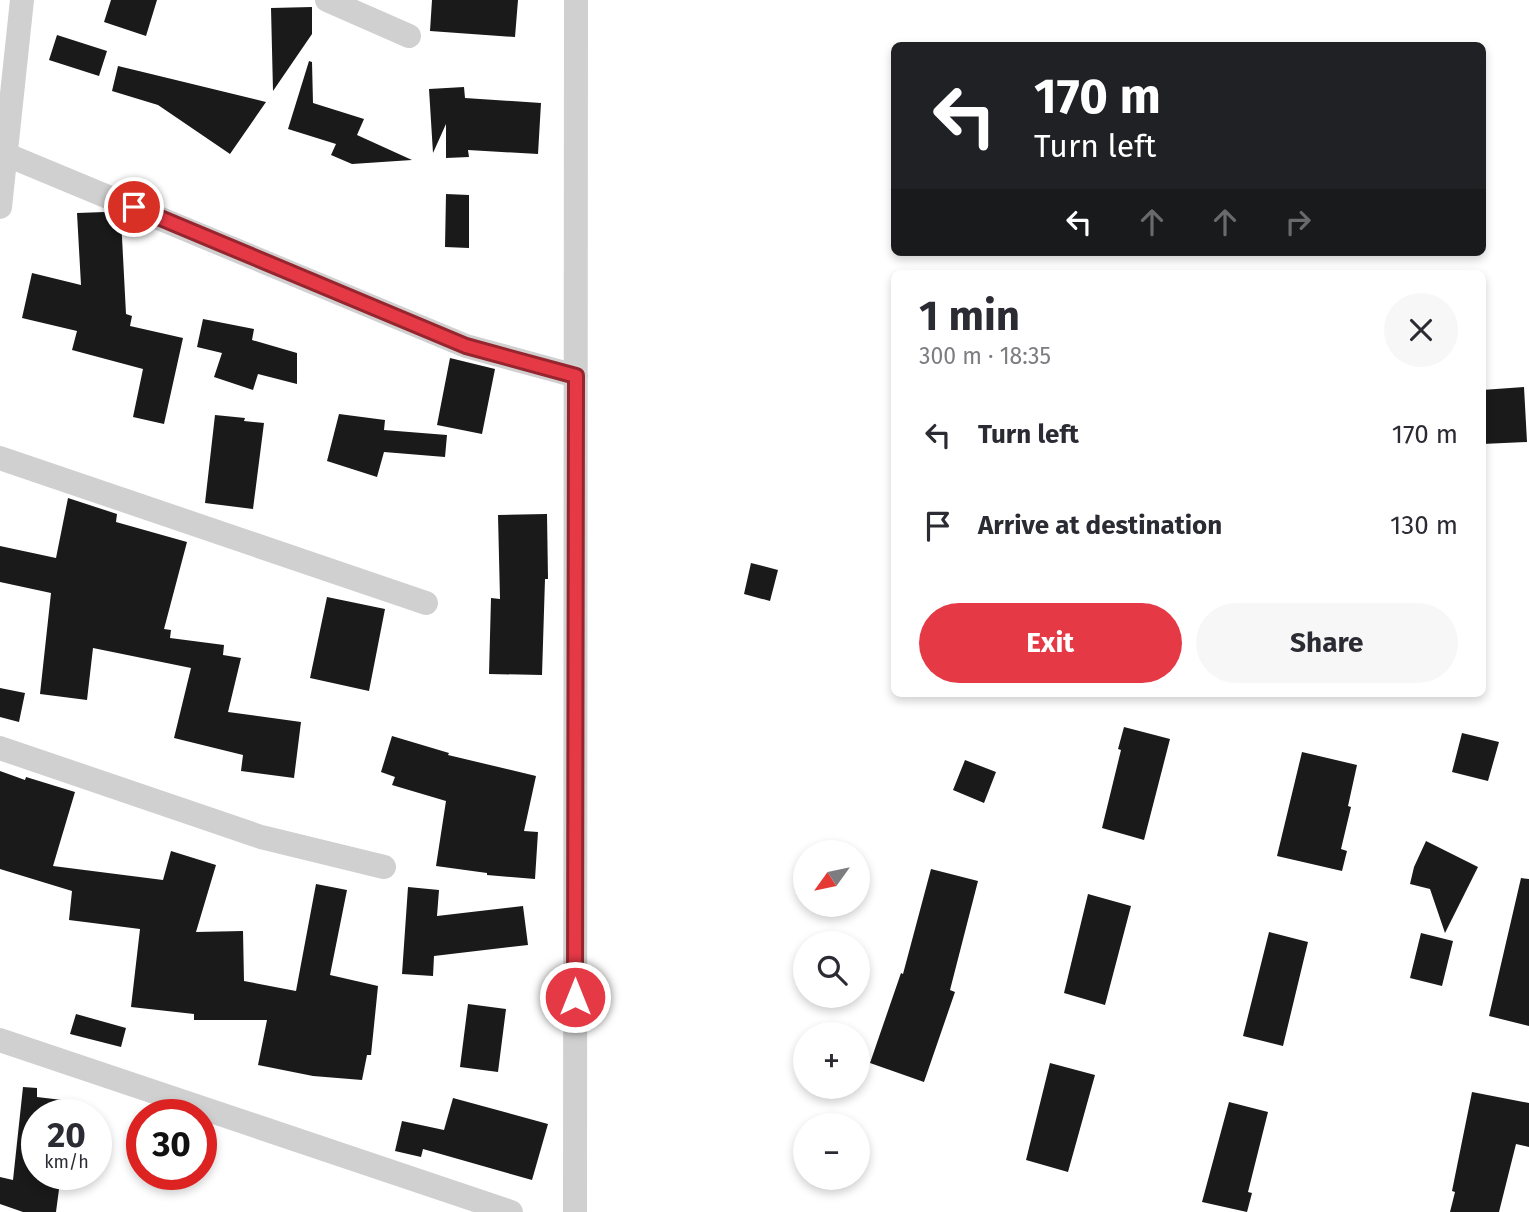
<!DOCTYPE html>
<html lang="en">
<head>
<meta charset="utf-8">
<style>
  :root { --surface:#fff; --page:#f7f7f7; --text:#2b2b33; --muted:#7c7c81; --accent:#e63946 }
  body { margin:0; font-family:"Fira Sans",sans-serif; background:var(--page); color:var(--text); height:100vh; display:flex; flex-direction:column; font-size:26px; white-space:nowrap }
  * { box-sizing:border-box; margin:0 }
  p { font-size:23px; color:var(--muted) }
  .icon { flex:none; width:38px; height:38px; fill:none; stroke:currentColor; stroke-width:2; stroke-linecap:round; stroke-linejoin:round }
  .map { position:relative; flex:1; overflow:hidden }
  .drawer { position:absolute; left:891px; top:270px; width:595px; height:427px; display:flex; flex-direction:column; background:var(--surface); border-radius:10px; box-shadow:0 4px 10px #0003 }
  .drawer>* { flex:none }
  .top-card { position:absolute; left:891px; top:42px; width:595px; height:214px; border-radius:10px; box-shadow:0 4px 10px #0003; background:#202124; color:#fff; overflow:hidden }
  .needle { width:46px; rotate:237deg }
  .tools { position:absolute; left:793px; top:840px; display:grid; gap:14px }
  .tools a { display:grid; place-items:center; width:77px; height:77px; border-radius:50%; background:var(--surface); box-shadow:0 4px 10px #0003; font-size:35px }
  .speed { position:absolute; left:21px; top:1099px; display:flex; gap:14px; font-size:35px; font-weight:700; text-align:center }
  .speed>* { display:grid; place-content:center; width:91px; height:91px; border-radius:50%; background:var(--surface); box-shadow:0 4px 10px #0003; line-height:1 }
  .speed small { font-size:18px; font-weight:400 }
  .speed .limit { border:10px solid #d22; background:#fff; color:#111 }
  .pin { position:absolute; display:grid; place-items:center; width:60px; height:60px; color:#fff; margin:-30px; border:4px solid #fff; border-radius:50%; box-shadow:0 2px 7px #0007 }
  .me { position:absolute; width:77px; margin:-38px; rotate:0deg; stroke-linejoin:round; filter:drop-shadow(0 0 5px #0008) }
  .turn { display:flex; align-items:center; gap:24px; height:147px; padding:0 28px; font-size:32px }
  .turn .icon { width:91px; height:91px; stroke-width:2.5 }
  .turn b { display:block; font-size:49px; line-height:60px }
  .lanes { display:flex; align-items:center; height:66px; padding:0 28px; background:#0003; justify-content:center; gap:35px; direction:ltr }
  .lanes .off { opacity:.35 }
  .round { display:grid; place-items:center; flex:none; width:74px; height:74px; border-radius:37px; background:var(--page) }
  .overview { display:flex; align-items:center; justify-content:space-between; height:119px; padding:0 28px }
  h1 { font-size:42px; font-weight:700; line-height:52px }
  .cta { display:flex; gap:14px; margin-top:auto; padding:14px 28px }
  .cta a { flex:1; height:80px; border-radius:42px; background:var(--accent); color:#fff; font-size:28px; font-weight:700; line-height:80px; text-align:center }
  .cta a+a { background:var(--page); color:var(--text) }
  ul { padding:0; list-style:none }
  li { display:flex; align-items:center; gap:21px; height:91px; padding:0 28px }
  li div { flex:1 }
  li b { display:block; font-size:26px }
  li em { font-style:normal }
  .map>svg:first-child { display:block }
</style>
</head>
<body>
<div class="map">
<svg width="1529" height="1212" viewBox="0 0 1529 1212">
  <rect width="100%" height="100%" fill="#fff"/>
  <path fill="#1a1a1a" d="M111 0H157L146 36 104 22Z
    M432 0H518L515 37 430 31Z
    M312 7V34L273 91 271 8Z
    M57 35 107 51 99 76 49 60Z
    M309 61 312 62 313 103 364 119 357 135 412 160 352 164 331 155 336 144 288 129Z
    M118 66 147 73 266 102 230 154 158 105 112 91Z
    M464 87 465 98 541 103 538 154 468 150 469 157 446 158V124L433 153 429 89Z
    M446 194 469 195V248L445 247Z
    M105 212 121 218 126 314 132 316 130 326 183 338 164 424 133 417 143 369 72 350 77 331 22 318 32 273 81 285 77 213Z
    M203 319 254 329 252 340 297 353V384L258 374 253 390 214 377 222 353 197 347Z
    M450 358 495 369 482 434 437 425Z
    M1524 387 1527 442 1482 444V390Z
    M339 414 385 420 384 430 447 435 445 457 384 452 377 477 327 461Z
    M215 415 245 418 244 421 264 423 253 509 205 503Z
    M68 498 117 514 116 522 187 542 164 629 171 630 170 638 224 645 223 655 241 658 228 712 301 722 294 778 241 771 243 755 174 738 191 668 93 648 87 700 40 694 51 593 0 582V546L56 558Z
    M547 514 548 579H545L542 675 489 674 491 598 500 599 498 515Z
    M751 563 778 570 770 601 744 594Z
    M327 597 385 609 369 691 310 678Z
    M0 688 25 693 19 722 0 717Z
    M1124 727 1170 739 1144 840 1102 828 1121 750 1118 749Z
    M1462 733 1499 742 1488 781 1452 772Z
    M392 736 449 753 448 755 536 776 524 831 538 832 535 879 487 875V873L436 866 446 801 392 785 395 777 381 772Z
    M1302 752 1357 765 1348 806 1351 807 1341 849 1347 851 1342 871 1277 856Z
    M965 760 996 772 984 803 953 790Z
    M0 771 25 780 26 777 75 792 53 866 163 880 171 851 216 865 196 932 243 931 244 981 296 991 316 884 347 890 330 975 378 986 371 1055H367L362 1080 313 1076 258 1065 267 1020H194V1014L131 1007 140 929 69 920 72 891 0 869Z
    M1426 841 1478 867 1445 933 1430 889 1410 884 1414 867Z
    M931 869 978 881 950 990 955 992 924 1082 870 1063 901 973 903 974Z
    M1521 878 1529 879V1026L1489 1016Z
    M408 887 439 890 437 916 523 906 528 945 434 956 433 976 402 974Z
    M1088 894 1131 906 1105 1005 1064 993Z
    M1269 932 1308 942 1283 1046 1243 1036Z
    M1421 933 1453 941 1442 986 1410 978Z
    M468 1004 506 1009 498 1072 460 1067Z
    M76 1014 126 1028 121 1047 70 1034Z
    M1050 1063 1095 1075 1068 1172 1026 1160Z
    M23 1087 37 1088V1097L79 1102 78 1115H37V1174H61L56 1212H23L0 1204V1177L13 1180Z
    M1472 1092 1529 1103V1147L1516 1144 1499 1212H1450L1455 1192 1452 1191Z
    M453 1098 548 1124 532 1180 423 1149 421 1157 395 1151 402 1121 444 1130Z
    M1229 1102 1268 1112 1248 1192 1252 1193 1247 1212 1202 1202Z"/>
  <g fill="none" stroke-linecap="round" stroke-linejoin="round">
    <path stroke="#d0d0d0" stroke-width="24" d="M327 0 409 36
      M0 152 466 346 576 376
      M0 207 22 0
      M0 458 426 603
      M0 748 261 837 384 867
      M0 1040 511 1212
      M575 1212 576 0"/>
  </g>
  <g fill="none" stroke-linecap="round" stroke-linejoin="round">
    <g stroke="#96252e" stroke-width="18">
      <path id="route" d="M134 207 466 346 576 376 575 997"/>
    </g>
    <use href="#route" stroke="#e63946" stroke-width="12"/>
  </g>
</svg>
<div class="tools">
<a><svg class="needle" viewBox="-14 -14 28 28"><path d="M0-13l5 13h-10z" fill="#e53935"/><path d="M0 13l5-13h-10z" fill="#7c7c81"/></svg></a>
<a><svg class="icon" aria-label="search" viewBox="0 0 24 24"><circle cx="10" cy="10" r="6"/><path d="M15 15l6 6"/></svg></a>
<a>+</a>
<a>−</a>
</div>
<div class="speed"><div>20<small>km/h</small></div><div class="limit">30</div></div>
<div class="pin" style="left:134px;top:207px;background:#d93025"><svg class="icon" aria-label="arrive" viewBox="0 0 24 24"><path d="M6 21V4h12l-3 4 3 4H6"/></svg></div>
<svg class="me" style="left:575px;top:997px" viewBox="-20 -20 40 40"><circle r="17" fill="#e63946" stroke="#fff" stroke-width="3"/><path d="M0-11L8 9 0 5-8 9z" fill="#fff"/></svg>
<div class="top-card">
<div class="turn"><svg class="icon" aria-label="left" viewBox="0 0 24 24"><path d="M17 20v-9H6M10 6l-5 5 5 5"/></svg><div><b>170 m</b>Turn left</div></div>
<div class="lanes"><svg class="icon" aria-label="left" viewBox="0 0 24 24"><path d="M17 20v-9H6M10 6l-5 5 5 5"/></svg><svg class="icon off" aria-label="ahead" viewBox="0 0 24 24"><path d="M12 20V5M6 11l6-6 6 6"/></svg><svg class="icon off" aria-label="ahead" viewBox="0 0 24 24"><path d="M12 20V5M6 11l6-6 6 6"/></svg><svg class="icon off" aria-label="right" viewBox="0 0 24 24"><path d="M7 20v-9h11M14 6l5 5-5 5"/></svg></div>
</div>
<section class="drawer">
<div class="overview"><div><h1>1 min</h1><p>300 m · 18:35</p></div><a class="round"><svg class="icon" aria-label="close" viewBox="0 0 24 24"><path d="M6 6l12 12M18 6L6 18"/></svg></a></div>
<ul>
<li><svg class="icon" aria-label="left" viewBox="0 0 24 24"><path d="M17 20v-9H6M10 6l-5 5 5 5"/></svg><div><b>Turn left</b></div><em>170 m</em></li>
<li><svg class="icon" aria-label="arrive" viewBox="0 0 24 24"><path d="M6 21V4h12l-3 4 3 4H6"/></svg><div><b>Arrive at destination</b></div><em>130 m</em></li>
</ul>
<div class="cta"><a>Exit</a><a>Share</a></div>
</section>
</div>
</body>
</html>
